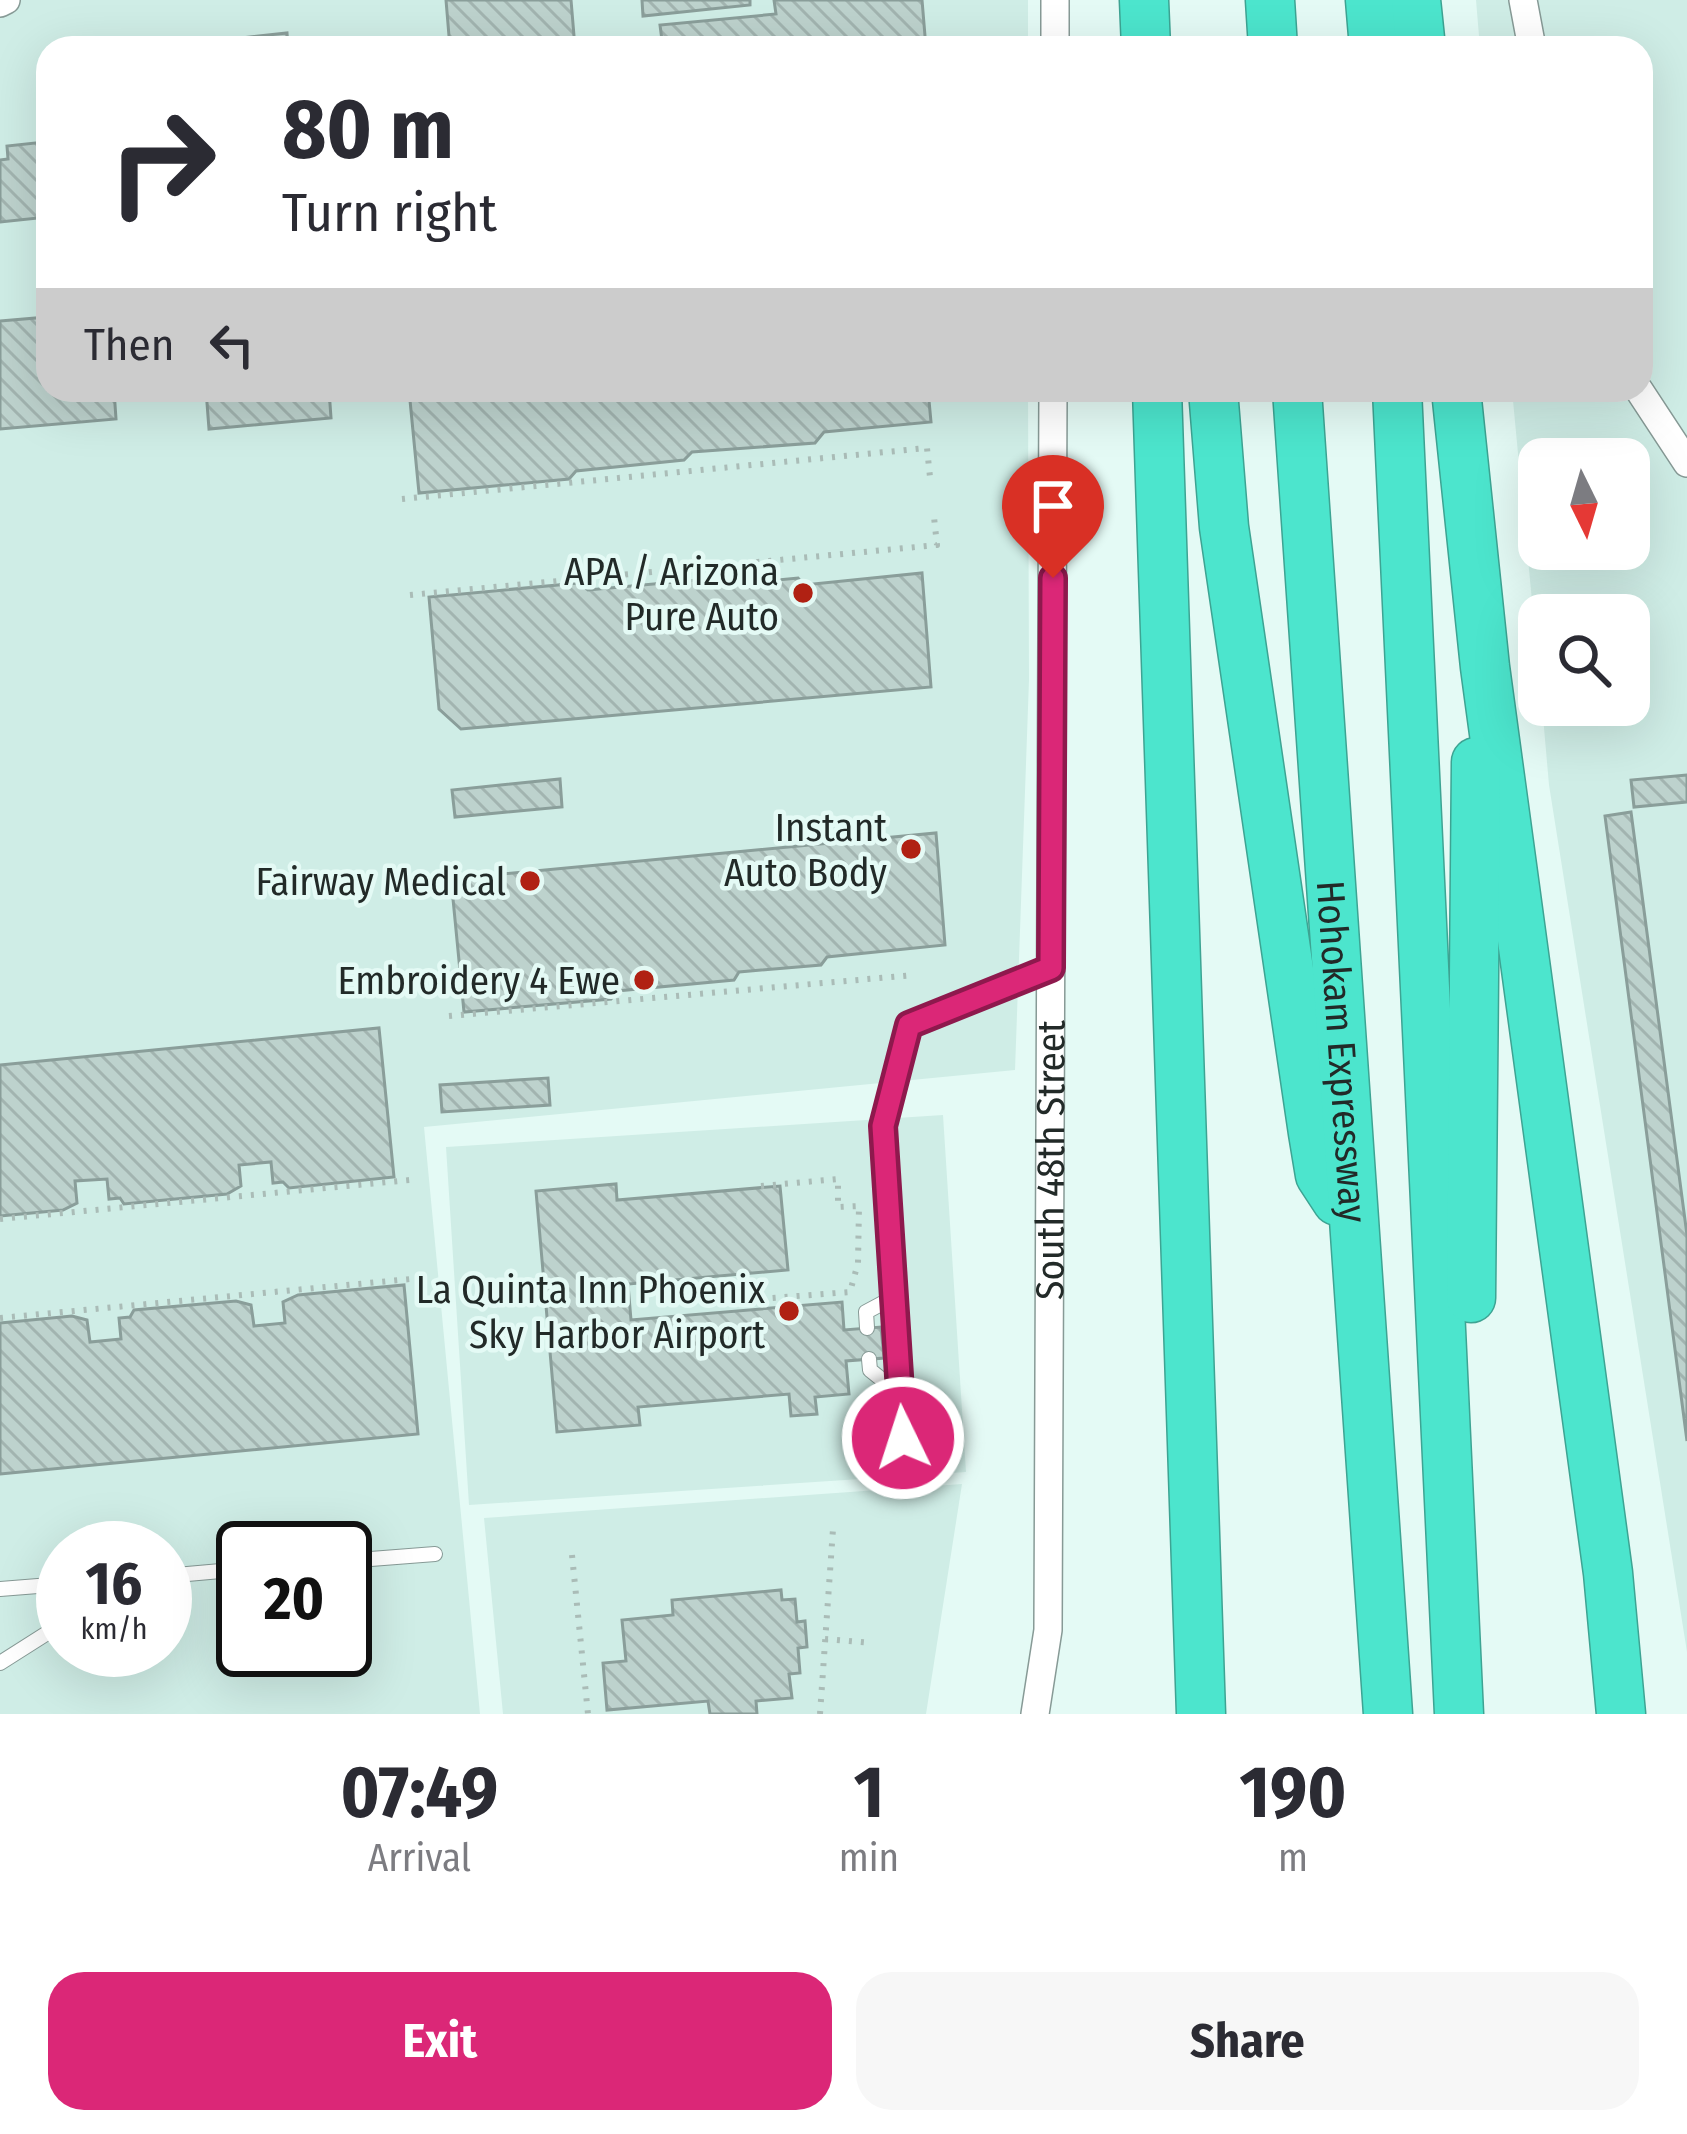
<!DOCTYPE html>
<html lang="en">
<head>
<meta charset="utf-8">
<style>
  :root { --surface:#fff; --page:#f7f7f7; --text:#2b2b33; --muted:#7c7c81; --accent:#db2777 }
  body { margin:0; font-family:"Fira Sans Condensed",sans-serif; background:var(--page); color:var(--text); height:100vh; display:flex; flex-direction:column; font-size:45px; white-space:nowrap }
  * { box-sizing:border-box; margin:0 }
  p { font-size:39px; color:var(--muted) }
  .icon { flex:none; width:66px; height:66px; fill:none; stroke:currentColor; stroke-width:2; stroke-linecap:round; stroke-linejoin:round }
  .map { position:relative; height:1714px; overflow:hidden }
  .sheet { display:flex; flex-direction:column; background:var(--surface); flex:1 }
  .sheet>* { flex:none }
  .hud { position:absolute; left:36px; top:36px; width:1617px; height:366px; border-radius:36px; box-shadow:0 12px 48px #0002; background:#fff; color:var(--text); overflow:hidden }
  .needle { width:78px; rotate:175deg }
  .fabs { position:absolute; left:1518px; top:438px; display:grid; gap:24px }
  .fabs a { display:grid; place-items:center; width:132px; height:132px; border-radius:24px; background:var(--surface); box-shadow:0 12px 48px #0002; font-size:60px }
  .speed { position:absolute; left:36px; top:1521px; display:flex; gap:24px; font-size:60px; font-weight:700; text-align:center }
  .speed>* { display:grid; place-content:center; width:156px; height:156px; border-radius:50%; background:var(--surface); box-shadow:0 12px 48px #0002; line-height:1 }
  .speed small { font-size:30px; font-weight:400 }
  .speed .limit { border:6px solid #111; border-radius:18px; background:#fff; color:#111 }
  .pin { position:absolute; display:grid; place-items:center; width:102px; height:102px; color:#fff; margin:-123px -51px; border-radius:50% 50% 50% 0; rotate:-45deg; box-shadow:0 0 12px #0007 }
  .pin .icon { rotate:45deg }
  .me { position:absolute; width:132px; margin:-66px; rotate:356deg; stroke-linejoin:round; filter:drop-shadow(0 0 9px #0008) }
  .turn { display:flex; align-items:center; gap:42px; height:252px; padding:0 48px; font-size:54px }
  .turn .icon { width:156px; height:156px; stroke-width:2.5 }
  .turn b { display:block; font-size:84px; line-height:102px }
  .then { display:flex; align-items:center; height:114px; padding:0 48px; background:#0003; gap:24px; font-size:45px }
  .eta { display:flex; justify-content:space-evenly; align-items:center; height:204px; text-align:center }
  .eta b { font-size:72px; font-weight:700; line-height:84px }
  .primary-button { display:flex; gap:24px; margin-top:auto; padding:24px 48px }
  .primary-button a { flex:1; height:138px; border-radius:36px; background:var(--accent); color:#fff; font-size:48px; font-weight:700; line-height:138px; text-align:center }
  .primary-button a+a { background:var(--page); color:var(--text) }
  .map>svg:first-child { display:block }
</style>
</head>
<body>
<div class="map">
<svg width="1687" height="1714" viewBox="0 0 1687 1714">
  <defs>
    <pattern id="building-back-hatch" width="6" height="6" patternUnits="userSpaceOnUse" patternTransform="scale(3)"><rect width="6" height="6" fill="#bdd2cd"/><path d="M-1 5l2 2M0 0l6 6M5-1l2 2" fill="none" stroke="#a2b4b0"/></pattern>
  </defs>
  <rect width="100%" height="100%" fill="#e4faf5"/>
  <path fill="#cfede6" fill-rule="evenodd" d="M0 0H1028V48H48V390H1028L1029 680 1015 1070 424 1127 480 1714H0ZM63 1548H165V1650H63ZM243 1548H345V1650H243Z
    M1476 0H1687V1652L1549 785 1542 705H1629V615H1539V675L1512 390H1641V48H1480ZM1539 459H1629V549H1539Z
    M943 1115 966 1472 469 1505 446 1147Z
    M962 1484 926 1714H503L484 1518Z"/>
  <path fill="url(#building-back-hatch)" stroke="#8a9e9a" stroke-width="3" d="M446 0H571L575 48H450Z
    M642 0H750V5L643 16Z
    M774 0H922L926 48H663L660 25 776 14Z
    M287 33 288 48H213L242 45 241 38Z
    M44 129H48V217L0 222V160L8 159 7 146 45 142Z
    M48 317V390H114L116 419 0 429V321Z
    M206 390H329L331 418 209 429Z
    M409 390H928L931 422 824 432 815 443 692 452 684 460 576 471 569 479 419 493Z
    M922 573 931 687 461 729 439 709 429 597 579 583 588 590 697 580 706 587 798 578 804 585Z
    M1687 775V802L1634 807 1631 780Z
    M560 779 562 807 455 817 452 790Z
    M1631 812 1687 1235V1441L1605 816Z
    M936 833 945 945 827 957 821 965 739 972 734 980 617 991 611 999 464 1012 453 899 471 877Z
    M379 1028 394 1177 289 1188 283 1182 273 1183 271 1162 239 1165 241 1186 227 1194 124 1204 120 1198 109 1199 107 1179 75 1181 77 1203 63 1210 0 1216V1065Z
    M548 1078 550 1105 442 1112 440 1085Z
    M616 1184 617 1200 780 1186 788 1270 628 1284 631 1320 842 1302 844 1330 881 1327 884 1358 846 1361 849 1394 815 1397 817 1414 791 1416 789 1394 638 1407 640 1425 557 1432 536 1191Z
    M404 1285 418 1434 0 1474V1323L72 1316 87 1320 90 1342 121 1339 119 1318 130 1317 134 1310 236 1301 251 1305 254 1326 285 1323 283 1302 298 1295Z
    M781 1590 782 1600 795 1599 797 1622 805 1621 807 1647 798 1648 800 1673 789 1674 792 1698 756 1701 757 1714H710L708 1701 607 1710 603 1663 626 1661 622 1620 673 1615 672 1600Z"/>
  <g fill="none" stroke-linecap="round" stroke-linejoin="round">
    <g stroke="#879a96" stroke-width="16">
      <path id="lane" d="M867 1328 866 1312 894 1297
        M869 1359 870 1370 900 1394
        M903 1438 883 1127 909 1025 1051 968
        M345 1561 435 1554
        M165 1576 243 1569
        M0 1589 63 1584
        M0 1663 63 1623"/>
    </g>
    <g stroke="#879a96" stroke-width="30">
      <g id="street">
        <path d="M1523 0 1532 48"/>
        <path d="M0 3 6 0"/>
        <path d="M1055 48V0"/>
        <path d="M1639 390 1687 463"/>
        <path id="s1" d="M1035 1714 1048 1630 1053 390"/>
      </g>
    </g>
    <g stroke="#3da493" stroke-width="51">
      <g id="highway">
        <path d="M1144 0 1146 48"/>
        <path d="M1270 0 1273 48"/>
        <path d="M1370 0 1374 48"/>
        <path d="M1416 0 1421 48"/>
        <path d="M1157 390 1201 1714"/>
        <path d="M1213 390 1224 527 1313 1133 1320 1175 1337 1201"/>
        <path id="s2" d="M1297 390 1388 1714"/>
        <path d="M1397 390 1459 1714"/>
        <path d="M1456 390 1485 667 1608 1573 1621 1714"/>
        <path d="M1471 1298 1476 762"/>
      </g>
    </g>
    <path stroke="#aabcb7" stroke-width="6" stroke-dasharray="3 9" stroke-linecap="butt" d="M402 499 927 448 930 477
      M410 595 937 545 934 517
      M449 1016 914 975
      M761 1186 838 1179V1207L859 1206 858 1263 850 1292 772 1298
      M0 1219 410 1180
      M0 1318 421 1278
      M572 1555 588 1714
      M825 1639 872 1643
      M820 1714 833 1529"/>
    <use href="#lane" stroke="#fff" stroke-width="14"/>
    <use href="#street" stroke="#fff" stroke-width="27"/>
    <use href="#highway" stroke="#4ce5cd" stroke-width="48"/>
  </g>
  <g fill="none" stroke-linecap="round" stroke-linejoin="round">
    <g stroke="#8e194d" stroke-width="30">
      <path id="route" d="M903 1438 883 1126 909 1025 1051 968 1053 578"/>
    </g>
    <use href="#route" stroke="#db2777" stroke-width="21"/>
  </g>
  <g fill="#b02113" stroke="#e4faf5" stroke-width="4.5">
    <circle cx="803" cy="593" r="12"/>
    <circle cx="911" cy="849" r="12"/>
    <circle cx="530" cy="881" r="12"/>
    <circle cx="644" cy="980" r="12"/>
    <circle cx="789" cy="1311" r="12"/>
  </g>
  <g text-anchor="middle" stroke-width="9" stroke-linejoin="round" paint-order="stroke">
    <g font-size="39" fill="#222a28" stroke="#e4faf5" text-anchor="end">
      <text x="779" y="585">APA / Arizona<tspan x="779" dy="45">Pure Auto</tspan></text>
      <text x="887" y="841">Instant<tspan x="887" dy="45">Auto Body</tspan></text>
      <text x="506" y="895">Fairway Medical</text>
      <text x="620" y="994">Embroidery 4 Ewe</text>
      <text x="765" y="1303">La Quinta Inn Phoenix<tspan x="765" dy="45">Sky Harbor Airport</tspan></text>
    </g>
    <g font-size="39" fill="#222a28" stroke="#e4faf5">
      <text dy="14" stroke="none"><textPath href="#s2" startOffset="663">Hohokam Expressway</textPath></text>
      <text dy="14" stroke="none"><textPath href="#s1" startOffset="555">South 48th Street</textPath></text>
    </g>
  </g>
</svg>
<div class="fabs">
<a><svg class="needle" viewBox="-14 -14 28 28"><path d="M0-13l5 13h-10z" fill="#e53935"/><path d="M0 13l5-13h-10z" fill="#7c7c81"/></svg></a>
<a><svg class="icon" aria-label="search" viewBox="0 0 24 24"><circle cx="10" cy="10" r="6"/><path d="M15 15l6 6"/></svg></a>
</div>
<div class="speed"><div>16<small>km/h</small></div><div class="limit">20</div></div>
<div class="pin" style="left:1053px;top:578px;background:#d93025"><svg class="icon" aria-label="arrive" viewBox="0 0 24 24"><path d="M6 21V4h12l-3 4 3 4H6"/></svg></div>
<svg class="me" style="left:903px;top:1438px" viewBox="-20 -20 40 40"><circle r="17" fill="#db2777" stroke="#fff" stroke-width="3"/><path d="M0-11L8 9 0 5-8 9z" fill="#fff"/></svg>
<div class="hud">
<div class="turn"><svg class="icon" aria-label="right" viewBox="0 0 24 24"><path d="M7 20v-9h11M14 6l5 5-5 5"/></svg><div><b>80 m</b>Turn right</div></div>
<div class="then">Then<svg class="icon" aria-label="left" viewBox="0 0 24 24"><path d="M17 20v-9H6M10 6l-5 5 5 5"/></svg></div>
</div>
</div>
<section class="sheet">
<div class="eta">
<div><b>07:49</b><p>Arrival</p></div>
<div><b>1</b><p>min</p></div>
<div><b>190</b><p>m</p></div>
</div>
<div class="primary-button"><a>Exit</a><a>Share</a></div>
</section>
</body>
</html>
